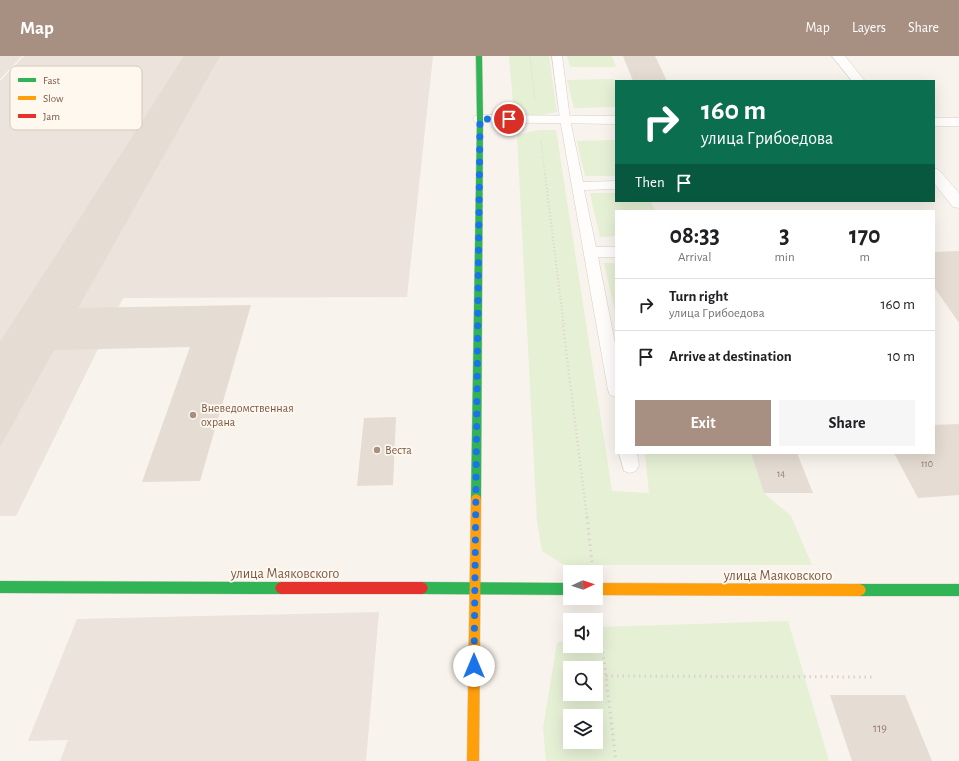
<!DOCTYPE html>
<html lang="en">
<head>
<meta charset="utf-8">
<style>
  :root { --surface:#fff; --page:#f6f6f6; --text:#202124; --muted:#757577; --line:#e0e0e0; --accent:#a78f81 }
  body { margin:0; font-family:"Alegreya Sans",sans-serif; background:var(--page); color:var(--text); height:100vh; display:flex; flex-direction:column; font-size:15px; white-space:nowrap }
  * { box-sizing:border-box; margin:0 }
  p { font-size:13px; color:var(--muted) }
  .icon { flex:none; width:22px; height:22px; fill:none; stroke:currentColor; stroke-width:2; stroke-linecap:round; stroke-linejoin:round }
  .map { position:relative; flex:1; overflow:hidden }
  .sheet { position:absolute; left:615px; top:154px; width:320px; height:244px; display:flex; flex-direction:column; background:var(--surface); border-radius:0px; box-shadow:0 4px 16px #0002 }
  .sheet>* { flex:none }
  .guide { position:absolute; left:615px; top:24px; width:320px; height:122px; border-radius:0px; box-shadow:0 4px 16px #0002; background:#0b6e4f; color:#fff; overflow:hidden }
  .needle { width:26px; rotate:87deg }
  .fabs { position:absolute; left:563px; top:509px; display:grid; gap:8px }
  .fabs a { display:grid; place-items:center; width:40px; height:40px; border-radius:0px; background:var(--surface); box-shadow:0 4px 16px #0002; font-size:20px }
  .pin { position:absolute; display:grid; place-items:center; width:34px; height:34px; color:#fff; margin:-17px; border:2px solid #fff; border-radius:50%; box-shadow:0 1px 4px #0007 }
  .me { position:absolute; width:44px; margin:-22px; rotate:0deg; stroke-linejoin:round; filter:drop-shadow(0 0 3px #0008) }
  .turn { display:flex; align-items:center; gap:14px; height:84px; padding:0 20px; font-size:18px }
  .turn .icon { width:52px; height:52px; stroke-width:2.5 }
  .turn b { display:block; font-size:28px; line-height:34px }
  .then { display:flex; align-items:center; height:38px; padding:0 20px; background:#0003; gap:8px; font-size:15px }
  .eta { display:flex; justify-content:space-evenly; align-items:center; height:68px; text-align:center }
  .eta b { font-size:24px; font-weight:700; line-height:28px }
  .action { display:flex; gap:8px; margin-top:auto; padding:8px 20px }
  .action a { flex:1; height:46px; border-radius:0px; background:var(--accent); color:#fff; font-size:16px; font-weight:700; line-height:46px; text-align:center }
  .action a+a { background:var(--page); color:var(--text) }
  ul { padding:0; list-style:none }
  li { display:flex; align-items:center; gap:12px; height:52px; padding:0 20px; border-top:1px solid var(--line) }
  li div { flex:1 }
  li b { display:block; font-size:15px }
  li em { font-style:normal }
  header { display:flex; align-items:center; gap:24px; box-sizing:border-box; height:56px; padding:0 20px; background:var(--accent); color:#fff }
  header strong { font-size:19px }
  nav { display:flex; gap:22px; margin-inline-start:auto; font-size:14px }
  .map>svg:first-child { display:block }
</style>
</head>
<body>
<header>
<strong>Map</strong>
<nav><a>Map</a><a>Layers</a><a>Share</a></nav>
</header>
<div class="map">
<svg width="959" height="705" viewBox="0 0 959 705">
  <rect width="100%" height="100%" fill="#f8f3ec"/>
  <path fill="#ebe3dc" d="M0 0H22L0 23Z
    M24 0H433L407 241 123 242 16 460H0V25Z
    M379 556 366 705H60L68 684 28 685 77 563Z"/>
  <path fill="#e5f0d5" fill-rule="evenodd" d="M509 0H549L557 56C541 59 520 65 513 47Z
    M567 0H612L616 11H570Z
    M614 23 616 28V51L574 52 567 24Z
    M539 74H556L612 435 649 437 645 397H751L764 437 791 460 812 509H564L542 495 537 466 517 79Z
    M616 84V120H585L577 85Z
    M590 137H616V145H651L655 155H616V180L600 181Z
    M604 207H616V260Z
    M788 565 829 705H546L543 672 557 587 570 582V590H596V572L600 571ZM570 612H596V638H570ZM570 660H596V686H570Z"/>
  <path fill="#e5dcd3" d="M184 0H220L78 252 251 249 200 425 142 426 190 291 54 294 0 391V286Z
    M623 0H655L667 25H633Z
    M959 195V267L934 231V196Z
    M396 361 393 429 357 430 364 362Z
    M959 368V439L918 442 894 397H934V369Z
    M751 397H797L813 437H764Z
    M830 639H905L932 705H852Z"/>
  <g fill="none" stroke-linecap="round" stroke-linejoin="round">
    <g stroke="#d7cfc8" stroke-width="1">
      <path id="lane" d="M552 0H562L570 63 583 126 616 125V133L584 134 596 191H616V201H598L616 292V341L610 339 608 334 560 63Z
        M619 397H637L639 409 636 415 630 417 624 415Z"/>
    </g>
    <g stroke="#d7cfc8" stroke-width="1">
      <path id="street" d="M832 0H845L865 25H852Z
        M480 59 616 60V68L475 66 473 63 475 60Z
        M934 62H959V70H934Z
        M934 112 939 114 959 137V152L953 151 934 127Z"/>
    </g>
    <g stroke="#d8cfc8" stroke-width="1">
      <path id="fast" d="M476 0H482L483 63 481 443 480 446 476 448 472 446 471 443 477 63Z
        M0 525 281 526 285 528 287 532 285 536 281 538 0 537Z
        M422 526 570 527V539L422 538 418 536 416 532 418 528Z
        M860 528H959V540H860L856 538 854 534 856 530Z"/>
    </g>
    <g stroke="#d8cfc8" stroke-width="1">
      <path id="slow" d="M476 438 480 440 481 443 479 705H467L471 443 472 440Z
        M596 527 860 528 864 530 866 534 864 538 860 540 596 539Z"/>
    </g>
    <g stroke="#d8cfc8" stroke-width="1">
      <path id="jam" d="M281 526H422L426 528 428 532 426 536 422 538H281L277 536 275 532 277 528Z"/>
    </g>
    <path stroke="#dcd2cd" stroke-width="1.5" stroke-dasharray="0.5 2" stroke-linecap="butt" d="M530 0 535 43
      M541 84 545 119"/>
    <path stroke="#dcd2cd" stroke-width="2" stroke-dasharray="1 2.5" stroke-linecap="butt" d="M545 118 564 271"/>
    <path stroke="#dcd2cd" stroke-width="2.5" stroke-dasharray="1 3" stroke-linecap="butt" d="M563 270 587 462"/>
    <path stroke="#dcd2cd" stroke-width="3" stroke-dasharray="1.5 4" stroke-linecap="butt" d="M587 461 592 506
      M599 563 616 705
      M606 620 875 621"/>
    <use href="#lane" fill="#fefdfc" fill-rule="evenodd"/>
    <use href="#street" fill="#fefdfc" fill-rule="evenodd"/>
    <use href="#fast" fill="#30b455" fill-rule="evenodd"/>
    <use href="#slow" fill="#ff9f0a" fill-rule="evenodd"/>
    <use href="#jam" fill="#e5322d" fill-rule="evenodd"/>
  </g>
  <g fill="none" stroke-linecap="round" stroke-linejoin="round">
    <path stroke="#1a73e8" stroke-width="7" stroke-dasharray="0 12.6" d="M474 610 480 63H509"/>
  </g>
  <g fill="#a78f81" stroke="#fff8ee" stroke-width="1.5">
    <circle cx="193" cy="359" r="4"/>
    <circle cx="377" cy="394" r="4"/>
  </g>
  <g text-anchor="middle" stroke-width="3.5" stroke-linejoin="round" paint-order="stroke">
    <g font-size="10" fill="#977c6d">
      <text x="927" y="411">110</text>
      <text x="781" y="421">14</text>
    </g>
    <g font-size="12" fill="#7b5948" stroke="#fff8ee" text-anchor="start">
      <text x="201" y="356">Вневедомственная<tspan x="201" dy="14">охрана</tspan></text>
      <text x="385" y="398">Веста</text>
    </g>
    <g font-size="12" fill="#977c6d">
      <text x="880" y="676">119</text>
    </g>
    <g font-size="14" fill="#7b5948" stroke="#fff8ee">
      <text x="285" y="522">улица Маяковского</text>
      <text x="778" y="524">улица Маяковского</text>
    </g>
  </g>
  <rect x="10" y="10" width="132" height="64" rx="6" fill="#fff8ee" stroke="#d7c8bc" stroke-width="1"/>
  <rect x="18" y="22" width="18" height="4" fill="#30b455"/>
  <rect x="18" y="40" width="18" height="4" fill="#ff9f0a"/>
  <rect x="18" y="58" width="18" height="4" fill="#e5322d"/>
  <g font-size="11" fill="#7b5948">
    <text x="43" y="28">Fast</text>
    <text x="43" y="46">Slow</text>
    <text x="43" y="64">Jam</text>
  </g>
</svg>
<div class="fabs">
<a><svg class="needle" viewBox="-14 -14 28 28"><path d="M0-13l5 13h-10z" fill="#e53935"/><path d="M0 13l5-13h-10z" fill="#757577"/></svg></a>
<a><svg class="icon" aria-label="sound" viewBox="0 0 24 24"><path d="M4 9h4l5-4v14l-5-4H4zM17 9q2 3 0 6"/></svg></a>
<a><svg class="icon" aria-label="search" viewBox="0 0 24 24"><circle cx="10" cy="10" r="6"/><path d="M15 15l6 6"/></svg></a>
<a><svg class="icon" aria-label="layers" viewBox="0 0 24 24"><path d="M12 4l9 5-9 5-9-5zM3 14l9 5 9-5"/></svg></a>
</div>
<div class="pin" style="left:509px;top:63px;background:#d93025"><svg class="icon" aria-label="arrive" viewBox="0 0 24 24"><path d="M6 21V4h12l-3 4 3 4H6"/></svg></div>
<svg class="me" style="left:474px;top:610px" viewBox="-20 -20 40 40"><circle r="19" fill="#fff"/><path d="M0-13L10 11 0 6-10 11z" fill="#1a73e8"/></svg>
<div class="guide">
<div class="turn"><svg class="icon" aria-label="right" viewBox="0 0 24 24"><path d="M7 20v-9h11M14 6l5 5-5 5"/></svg><div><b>160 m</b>улица Грибоедова</div></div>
<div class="then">Then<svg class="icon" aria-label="arrive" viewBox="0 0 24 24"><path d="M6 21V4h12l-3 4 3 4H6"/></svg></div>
</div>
<section class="sheet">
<div class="eta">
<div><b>08:33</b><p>Arrival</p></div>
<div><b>3</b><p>min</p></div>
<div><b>170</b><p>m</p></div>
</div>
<ul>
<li><svg class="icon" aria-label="right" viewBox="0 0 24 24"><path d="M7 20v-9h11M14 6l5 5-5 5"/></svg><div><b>Turn right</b><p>улица Грибоедова</p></div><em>160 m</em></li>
<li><svg class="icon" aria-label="arrive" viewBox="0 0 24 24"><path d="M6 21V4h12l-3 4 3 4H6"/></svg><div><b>Arrive at destination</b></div><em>10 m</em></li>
</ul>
<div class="action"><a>Exit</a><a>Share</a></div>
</section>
</div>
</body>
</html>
